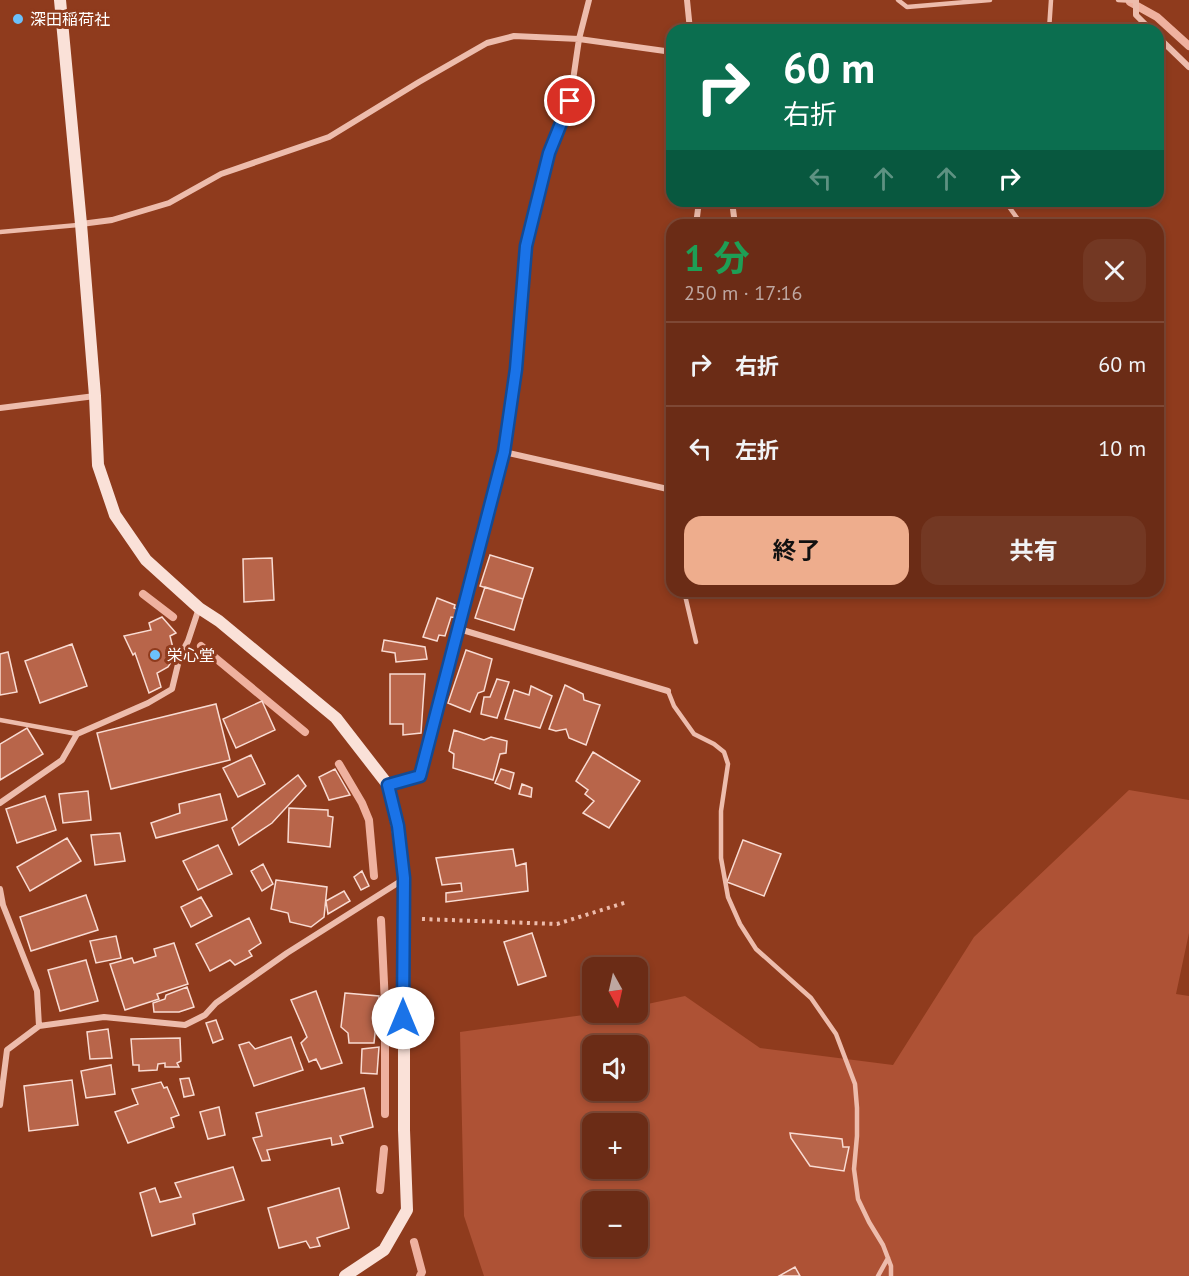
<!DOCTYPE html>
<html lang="ja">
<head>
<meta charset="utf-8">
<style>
  :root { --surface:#6b2c16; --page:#733823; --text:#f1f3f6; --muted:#bea7a1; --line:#7e4835; --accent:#eead8d }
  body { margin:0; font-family:"PT Sans","Noto Sans JP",sans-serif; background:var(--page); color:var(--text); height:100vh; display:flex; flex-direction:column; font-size:22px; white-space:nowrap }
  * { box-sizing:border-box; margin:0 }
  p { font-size:20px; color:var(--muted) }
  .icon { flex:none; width:33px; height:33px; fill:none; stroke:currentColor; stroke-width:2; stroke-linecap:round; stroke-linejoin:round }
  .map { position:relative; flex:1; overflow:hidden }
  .panel { position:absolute; left:666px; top:219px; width:498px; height:378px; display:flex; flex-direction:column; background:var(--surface); border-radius:18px; box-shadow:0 3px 9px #0003,0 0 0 2px var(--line) }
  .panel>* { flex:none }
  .hud { position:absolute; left:666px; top:24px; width:498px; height:183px; border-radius:18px; box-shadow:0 3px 9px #0003,0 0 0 2px var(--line); background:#0b6e4f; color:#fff; overflow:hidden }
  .needle { width:39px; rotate:172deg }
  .controls { position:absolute; left:582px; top:957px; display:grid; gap:12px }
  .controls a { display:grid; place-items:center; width:66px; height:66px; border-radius:12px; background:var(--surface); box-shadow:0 3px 9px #0003,0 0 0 2px var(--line); font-size:30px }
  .pin { position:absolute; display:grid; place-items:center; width:51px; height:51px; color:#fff; margin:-26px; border:3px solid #fff; border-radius:50%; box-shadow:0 2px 6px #0007 }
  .me { position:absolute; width:66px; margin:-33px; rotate:0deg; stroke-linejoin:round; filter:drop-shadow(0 0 4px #0008) }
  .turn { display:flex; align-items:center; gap:21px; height:126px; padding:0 18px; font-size:27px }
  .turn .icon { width:78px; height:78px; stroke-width:2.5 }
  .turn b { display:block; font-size:42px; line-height:51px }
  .lanes { display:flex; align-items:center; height:57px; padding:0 18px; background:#0003; justify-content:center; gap:30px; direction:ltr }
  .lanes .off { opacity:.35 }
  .round { display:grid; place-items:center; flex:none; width:63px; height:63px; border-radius:18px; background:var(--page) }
  .summary { display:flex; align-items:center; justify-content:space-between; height:102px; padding:0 18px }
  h1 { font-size:36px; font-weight:700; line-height:45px; color:#1e9e55 }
  .action { display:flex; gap:12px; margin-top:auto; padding:12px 18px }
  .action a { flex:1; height:69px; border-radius:18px; background:var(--accent); color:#111; font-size:24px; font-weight:700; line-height:69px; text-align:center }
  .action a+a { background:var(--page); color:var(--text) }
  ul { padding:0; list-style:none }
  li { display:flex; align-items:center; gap:18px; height:84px; padding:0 18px; border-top:2px solid var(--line) }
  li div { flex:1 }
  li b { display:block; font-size:22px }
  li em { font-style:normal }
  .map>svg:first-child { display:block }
</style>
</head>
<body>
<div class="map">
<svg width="1189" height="1276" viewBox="0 0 1189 1276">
  <rect width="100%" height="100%" fill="#8f3b1d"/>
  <path fill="#ae5235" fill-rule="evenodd" d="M1129 790 1189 800V933L1176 994 1189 996V1276H484L464 1216 460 1032 598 1013 638 1012V1006L685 996 760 1048 893 1065 974 937ZM592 1046H638V1090H592ZM592 1124H638V1168H592ZM592 1202H638V1246H592Z"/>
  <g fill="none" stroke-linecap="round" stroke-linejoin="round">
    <path stroke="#efb19f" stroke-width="8" d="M1130 2 1157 17 1189 46
      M143 594 173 617
      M201 646 305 732
      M339 764 362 803 369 820 374 876
      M381 920 385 1004V1114
      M380 1190 384 1149
      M414 1242 422 1272 420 1276"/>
  </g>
  <path fill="#b8654a" stroke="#f9dbd2" stroke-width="1.5" d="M490 555 533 568 523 599 480 586Z
    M272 558 274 600 244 602 243 559Z
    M485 587 523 599 514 630 475 618Z
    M437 598 455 605 454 608 460 610 457 618 451 617 445 636 439 635 437 641 423 637Z
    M162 617 176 633 170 636 175 656 168 667 157 673 161 687 149 693 135 653 133 655 124 636 151 630 149 623Z
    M384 640 425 647 427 659 396 662 395 653 382 651Z
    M72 644 87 686 40 703 25 661Z
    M466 650 492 659 484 691 478 693 470 712 448 703Z
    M8 652 17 692 0 695V654Z
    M390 674H425L421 733 403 735V724H390Z
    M497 679 509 682 497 718 481 714 484 697H490Z
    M565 685 583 694 584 700 600 705 586 745 569 738 566 729 556 731 549 729Z
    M531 686 552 696 540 728 505 719 514 690 529 695Z
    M262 701 275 730 236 748 223 719Z
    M216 704 230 760 111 789 97 733Z
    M27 728 43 754 0 780V744Z
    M454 730 484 740 491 737 507 741 506 753 500 754 493 780 453 768 454 754 449 751Z
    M593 752 640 781 609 828 583 813 594 801 585 794 588 790 576 781Z
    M251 755 265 784 238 797 223 768Z
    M335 769 350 795 329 800 319 777Z
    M501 769 514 773 510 789 495 783Z
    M298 775 306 786 272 823 239 845 232 828Z
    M522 784 532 788 531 797 519 794Z
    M88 791 91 820 63 823 59 794Z
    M220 794 227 820 156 838 151 823 180 813 179 804Z
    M45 796 56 830 17 843 6 809Z
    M289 808 328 810V816L333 817 330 847 288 842Z
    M120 833 125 861 95 865 91 835Z
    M67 838 81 861 30 891 17 867Z
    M743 840 781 854 764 896 727 882Z
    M218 845 232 874 198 890 183 861Z
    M513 849 516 866 526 863 528 891 446 902V893L462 891 461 883 442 885 436 858Z
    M263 864 273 884 262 891 251 871Z
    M362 871 369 886 361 890 354 877Z
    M276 880 327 887 324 917 311 927 290 922 288 913 271 909Z
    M344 891 350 901 328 914 326 901Z
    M86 895 98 930 31 951 20 917Z
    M201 897 212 916 191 927 181 907Z
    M249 918 261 943 249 951 252 956 235 965 230 960 210 971 196 944Z
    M532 933 546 976 518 985 504 942Z
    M116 936 121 958 96 963 90 941Z
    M174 943 188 984 157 994 159 999 125 1010 110 964 132 958 134 963 156 956 154 949Z
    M86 960 98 1001 60 1011 48 970Z
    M187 987 194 1007 179 1012H154L153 1003 165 999 166 995Z
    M316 991 342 1063 321 1069 316 1059 309 1062 301 1043 307 1037 291 1000Z
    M345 993 379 996 374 1043H349L348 1033 341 1027Z
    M216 1020 223 1039 213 1043 206 1023Z
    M108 1029 112 1058 90 1059 87 1032Z
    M291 1037 303 1070 254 1086 239 1045 249 1042 255 1049Z
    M180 1038 181 1061 177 1063 179 1067H165V1063L158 1064 157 1070 139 1071V1065H133L131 1039Z
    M379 1047 377 1074 361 1073 362 1049Z
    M111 1065 115 1094 86 1098 81 1071Z
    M189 1078 194 1095 184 1097 180 1079Z
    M72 1080 78 1125 29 1131 24 1086Z
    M161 1082 164 1088 167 1087 179 1115 171 1118 174 1127 128 1143 115 1112 138 1104 132 1089Z
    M364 1088 373 1127 340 1136 343 1143 332 1145 331 1138 267 1150 270 1160 262 1161 253 1138 262 1136 256 1113Z
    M219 1107 225 1135 208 1139 200 1112Z
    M790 1133 842 1139 843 1147H849L844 1171 810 1166 791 1138Z
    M233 1167 244 1200 193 1214 195 1224 152 1236 140 1193 155 1188 160 1202 181 1197 175 1183Z
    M339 1188 349 1228 317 1238 320 1246 310 1248 306 1241 279 1248 268 1208Z
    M795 1267 800 1276H779Z"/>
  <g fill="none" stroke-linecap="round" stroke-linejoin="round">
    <path stroke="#edbcac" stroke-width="4" stroke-dasharray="3 4.5" stroke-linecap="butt" d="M422 919 557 924 627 902"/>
    <path stroke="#edbcac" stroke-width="4.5" d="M898 0 907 7 990 0
      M1118 0 1136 1
      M1049 30 1051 0
      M997 201 1007 204 1022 225
      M0 232 78 225
      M684 591 696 642
      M668 691 674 706 694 734 714 744 724 752 728 764 721 811V858L728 897 740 924 756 949 811 998 836 1034 855 1084 857 1108V1136L854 1169 858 1199 869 1222 883 1245 891 1266V1276
      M0 720 77 734
      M878 1276 888 1258"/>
    <path stroke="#edbcac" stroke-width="6" d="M687 0 690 30
      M1136 0V15L1151 30
      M1158 37 1189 67
      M732 201 735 225
      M81 224 112 220 169 203 221 174 329 137 419 82 487 43 514 36 579 39 672 52
      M696 225 699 201
      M0 408 95 396
      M504 452 672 490
      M668 489 672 456
      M459 629 668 691
      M388 785 421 776 504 452 516 369 526 246 549 153 570 101 579 39 589 0
      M0 803 62 760 77 734 148 703 172 689 180 656 188 641 199 608
      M0 889 3 905 37 991 39 1026
      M0 1105 7 1050 39 1026 104 1017 185 1025 205 1015 216 1003 287 953 404 879"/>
    <path stroke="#fae1d8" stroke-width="12" d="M60 0 81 224 95 396 98 465 115 515 146 560 199 608 219 621 336 718 388 785 397 826 404 878V1130L407 1210 384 1250 345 1276"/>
  </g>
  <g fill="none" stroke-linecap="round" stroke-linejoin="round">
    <g stroke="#114b97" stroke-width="15">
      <path id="route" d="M403 1018 404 878 398 826 388 785 420 776 504 452 516 369 526 246 549 153 570 101"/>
    </g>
    <use href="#route" stroke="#1a73e8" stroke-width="10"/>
  </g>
  <g fill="#6bc1fc" stroke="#8f3b1d" stroke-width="2">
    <circle cx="18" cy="19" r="6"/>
    <circle cx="155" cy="655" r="6"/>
  </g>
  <g text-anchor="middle" stroke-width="6" stroke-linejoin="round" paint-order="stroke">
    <g font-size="16" fill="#fff" stroke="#8f3b1d" text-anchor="start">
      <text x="30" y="25">深田稲荷社</text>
      <text x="167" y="661">栄心堂</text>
    </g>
  </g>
</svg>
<div class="controls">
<a><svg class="needle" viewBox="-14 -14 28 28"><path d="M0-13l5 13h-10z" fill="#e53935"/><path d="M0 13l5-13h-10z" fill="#bea7a1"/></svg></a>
<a><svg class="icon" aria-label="sound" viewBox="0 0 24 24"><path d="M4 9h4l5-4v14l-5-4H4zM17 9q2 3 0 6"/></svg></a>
<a>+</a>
<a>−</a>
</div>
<div class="pin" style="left:570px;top:101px;background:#d93025"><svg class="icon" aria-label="arrive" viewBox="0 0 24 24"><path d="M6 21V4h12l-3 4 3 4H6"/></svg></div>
<svg class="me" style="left:403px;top:1018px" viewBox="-20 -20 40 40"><circle r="19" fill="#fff"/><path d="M0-13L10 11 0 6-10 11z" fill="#1a73e8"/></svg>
<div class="hud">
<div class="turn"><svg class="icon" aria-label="right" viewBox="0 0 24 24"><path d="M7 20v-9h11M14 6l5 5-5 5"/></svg><div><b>60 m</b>右折</div></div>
<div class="lanes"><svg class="icon off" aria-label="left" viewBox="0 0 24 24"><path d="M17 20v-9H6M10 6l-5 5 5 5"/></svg><svg class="icon off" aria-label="ahead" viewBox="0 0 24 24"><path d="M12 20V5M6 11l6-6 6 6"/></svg><svg class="icon off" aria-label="ahead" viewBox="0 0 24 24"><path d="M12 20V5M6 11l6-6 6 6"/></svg><svg class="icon" aria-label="right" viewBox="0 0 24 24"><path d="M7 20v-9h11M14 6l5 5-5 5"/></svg></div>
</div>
<section class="panel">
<div class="summary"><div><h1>1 分</h1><p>250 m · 17:16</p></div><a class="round"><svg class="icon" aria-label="close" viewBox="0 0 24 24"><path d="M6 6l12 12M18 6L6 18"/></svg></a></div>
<ul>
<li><svg class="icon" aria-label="right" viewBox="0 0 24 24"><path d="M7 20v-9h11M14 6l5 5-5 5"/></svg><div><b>右折</b></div><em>60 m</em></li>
<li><svg class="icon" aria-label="left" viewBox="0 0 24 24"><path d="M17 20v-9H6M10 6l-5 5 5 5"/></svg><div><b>左折</b></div><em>10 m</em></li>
</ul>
<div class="action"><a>終了</a><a>共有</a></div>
</section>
</div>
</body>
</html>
